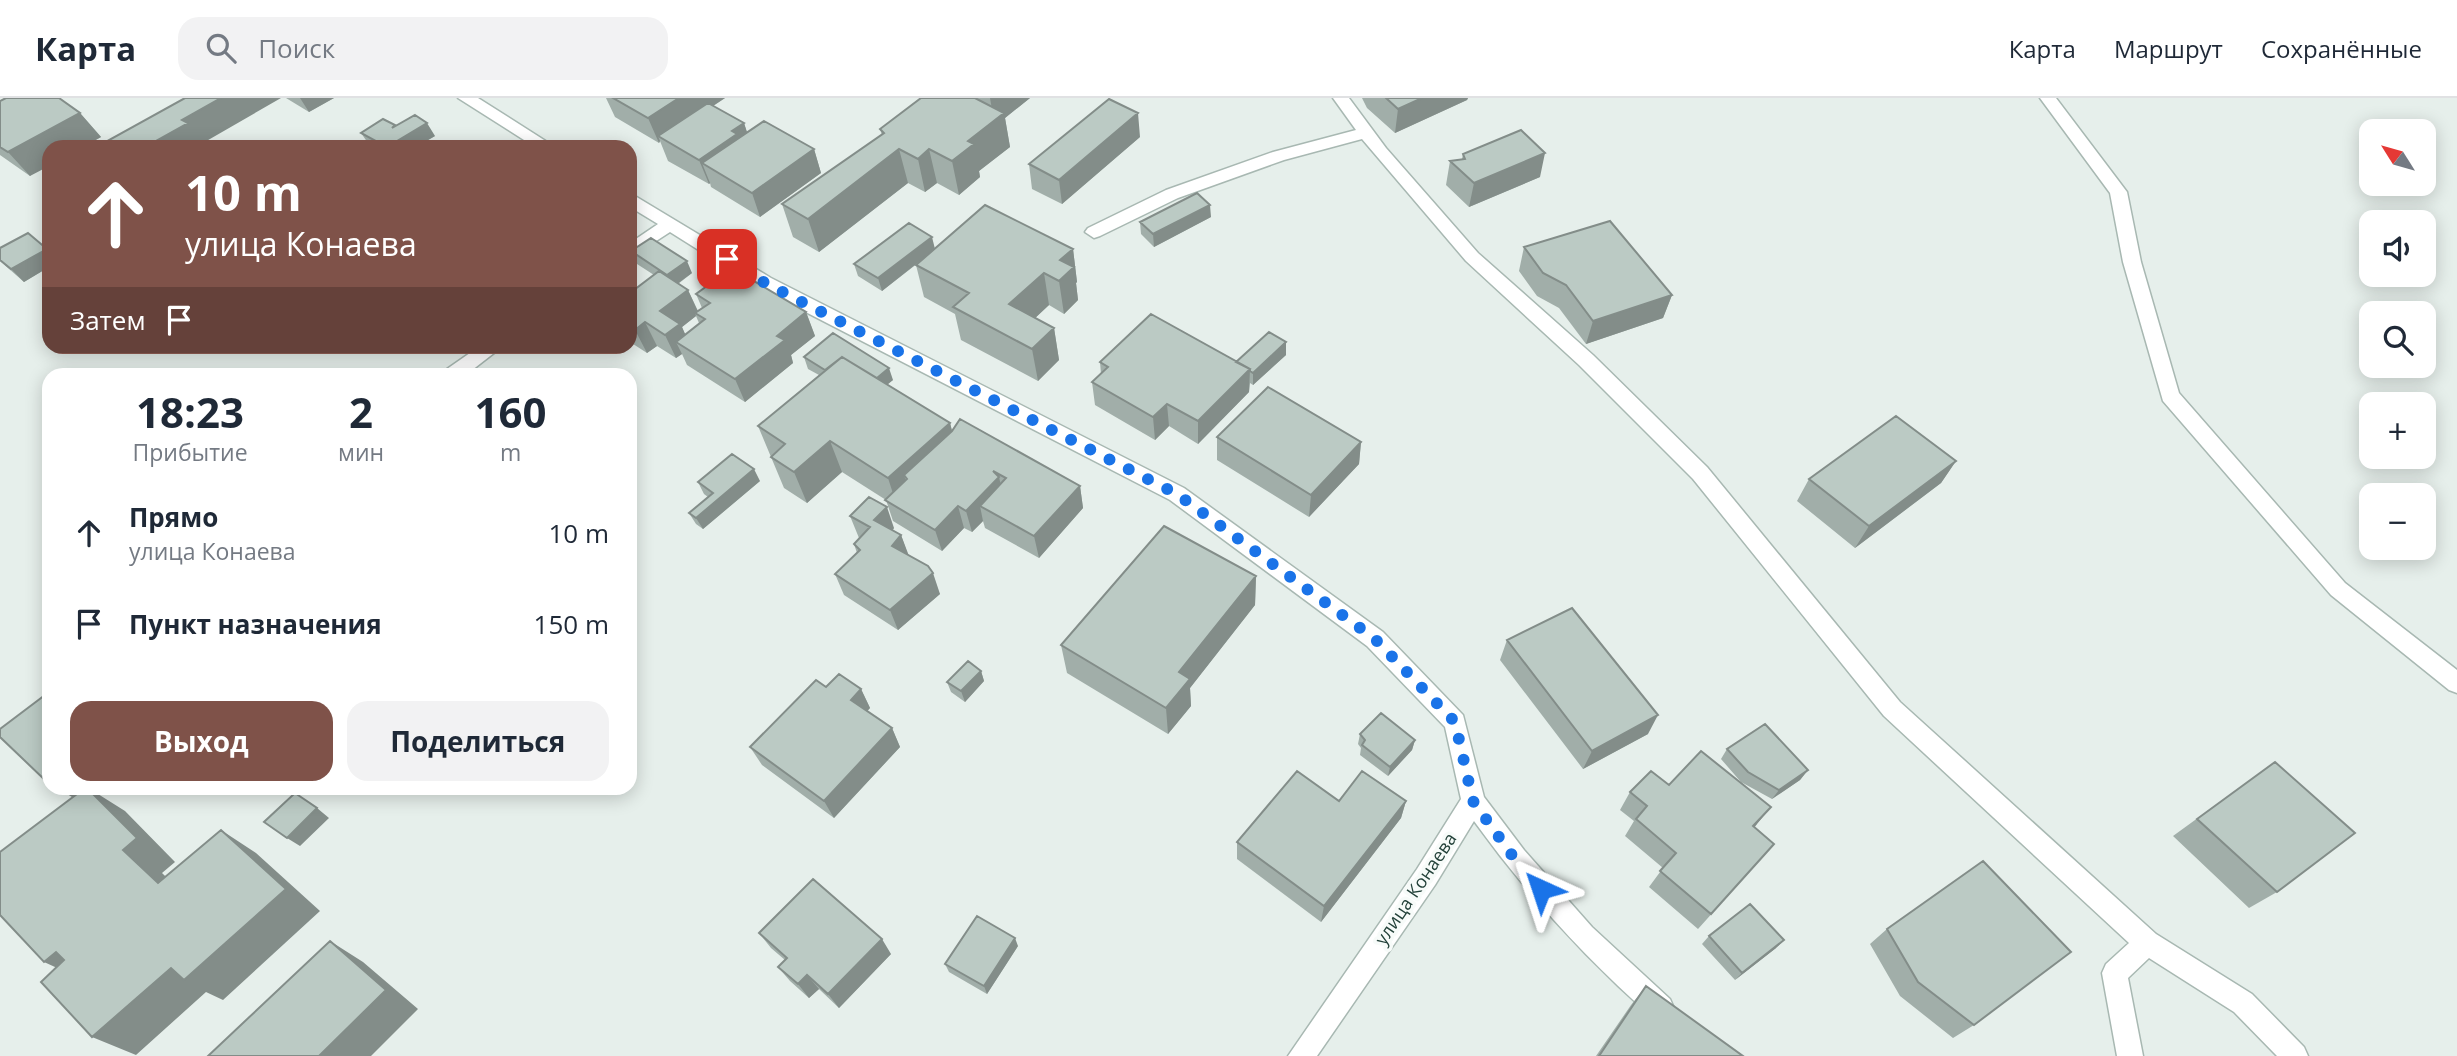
<!DOCTYPE html>
<html lang="ru">
<head>
<meta charset="utf-8">
<style>
  :root { --surface:#fff; --page:#f2f2f3; --text:#1f2937; --muted:#747a83; --line:#e0e1e3; --accent:#7f5249 }
  body { margin:0; font-family:"Open Sans",sans-serif; background:var(--page); color:var(--text); height:100vh; display:flex; flex-direction:column; font-size:26px; white-space:nowrap }
  * { box-sizing:border-box; margin:0 }
  p { font-size:23px; color:var(--muted) }
  .icon { flex:none; width:38px; height:38px; fill:none; stroke:currentColor; stroke-width:2; stroke-linecap:round; stroke-linejoin:round }
  .map { position:relative; flex:1; overflow:hidden }
  .drawer { position:absolute; left:42px; top:270px; width:595px; height:427px; display:flex; flex-direction:column; background:var(--surface); border-radius:21px; box-shadow:0 4px 18px #0003 }
  .drawer>* { flex:none }
  .top-card { position:absolute; left:42px; top:42px; width:595px; height:214px; border-radius:21px; box-shadow:0 4px 18px #0003; background:#7f5249; color:#fff; overflow:hidden }
  .needle { width:46px; rotate:307deg }
  .buttons { position:absolute; left:2359px; top:21px; display:grid; gap:14px }
  .buttons a { display:grid; place-items:center; width:77px; height:77px; border-radius:14px; background:var(--surface); box-shadow:0 4px 18px #0003; font-size:35px }
  .pin { position:absolute; display:grid; place-items:center; width:60px; height:60px; color:#fff; margin:-30px; border-radius:14px; box-shadow:0 4px 10px #0006 }
  .me { position:absolute; width:77px; margin:-38px; rotate:318deg; stroke-linejoin:round; filter:drop-shadow(0 0 5px #0008) }
  .turn { display:flex; align-items:center; gap:24px; height:147px; padding:0 28px; font-size:32px }
  .turn .icon { width:91px; height:91px; stroke-width:2.5 }
  .turn b { display:block; font-size:49px; line-height:60px }
  .then { display:flex; align-items:center; height:66px; padding:0 28px; background:#0003; gap:14px; font-size:26px }
  .eta { display:flex; justify-content:space-evenly; align-items:center; height:119px; text-align:center }
  .eta b { font-size:42px; font-weight:700; line-height:49px }
  .cta { display:flex; gap:14px; margin-top:auto; padding:14px 28px }
  .cta a { flex:1; height:80px; border-radius:21px; background:var(--accent); color:#fff; font-size:28px; font-weight:700; line-height:80px; text-align:center }
  .cta a+a { background:var(--page); color:var(--text) }
  ul { padding:0; list-style:none }
  li { display:flex; align-items:center; gap:21px; height:91px; padding:0 28px }
  li div { flex:1 }
  li b { display:block; font-size:26px }
  li em { font-style:normal }
  header { display:flex; align-items:center; gap:42px; box-sizing:border-box; height:98px; padding:0 35px; background:var(--surface); border-bottom:2px solid var(--line) }
  header strong { font-size:33px }
  nav { display:flex; gap:38px; margin-inline-start:auto; font-size:24px }
  .search { width:490px; height:63px; background:var(--page); display:flex; align-items:center; gap:18px; box-sizing:border-box; padding:0 24px; border-radius:21px; color:var(--muted); font-size:26px }
  .map>svg:first-child { display:block }
</style>
</head>
<body>
<header>
<strong>Карта</strong>
<div class="search"><svg class="icon" aria-label="search" viewBox="0 0 24 24"><circle cx="10" cy="10" r="6"/><path d="M15 15l6 6"/></svg>Поиск</div>
<nav><a>Карта</a><a>Маршрут</a><a>Сохранённые</a></nav>
</header>
<div class="map">
<svg width="2457" height="958" viewBox="0 0 2457 958">
  <rect width="100%" height="100%" fill="#e6efeb"/>
  <g fill="none" stroke-linecap="round" stroke-linejoin="round">
    <g stroke="#a8b8b2" stroke-width="3">
      <path id="minor" d="M458 0H478L555 49H535Z
        M1333 0H1349L1386 50 1478 155 1593 257 1707 369 1900 604 2156 836 2252 896 2304 949 2308 958H2277L2234 914 2149 860 2128 880 2143 958H2117L2102 875 2106 866 2129 845 1884 618 1693 381 1579 267 1466 163 1362 41 1284 62 1178 100 1100 138 1094 140 1085 134 1088 130 1166 92 1273 54 1356 32Z
        M2040 0H2056L2127 94 2141 164 2179 295 2345 485 2457 572V595L2449 592 2331 497 2163 303 2123 164 2110 95Z
        M630 95 771 180 1184 390 1383 534 1463 617 1484 699 1524 752 1592 829 1670 901 1674 910 1670 919 1661 923 1652 919C1585 860 1526 795 1474 723L1435 787 1317 958H1288L1417 771 1461 701 1445 629 1367 548 1170 402 759 190 670 134 630 160V145L658 126 630 109Z
        M480 248H503L467 276H445L447 271Z"/>
    </g>
    <use href="#minor" fill="#fff" fill-rule="evenodd"/>
  </g>
  <path fill="#a1aea9" fill-rule="evenodd" d="M286 0H334L309 14Z
    M606 0H725L713 8 744 25 747 35 814 51 821 75 760 119 711 89 710 85 709 86 668 63 660 43 659 45 615 19Z
    M921 0H1030L1005 20 1010 49 979 73 980 79 959 97 937 85 925 94 908 85 819 154 793 139 782 106 882 37 880 31Z
    M1362 0H1468L1467 2 1395 35 1367 10Z
    M0 3 80 15 101 39 83 49H49L30 78 0 57Z
    M396 28 435 38 416 49H361L368 45 361 35Z
    M1140 39 1062 106 1032 91 1029 66Z
    M1463 56 1540 79 1469 109 1446 87 1450 63 1462 61Z
    M1211 119 1154 149 1141 136 1140 124Z
    M1524 149 1672 197 1663 220 1586 246 1559 210 1537 198 1519 173Z
    M0 150 49 153V169L24 184 0 163Z
    M935 150 1073 151 1077 184 1076 185 1078 202 1064 216 1049 207 1035 220 1054 230 1059 262 1038 283 961 242 955 216 924 199 916 167 918 165 882 193 858 178 854 166Z
    M631 153 692 175 678 186 688 192 698 213 702 210 696 196 806 214 815 238 791 257 793 265 745 304 687 267 682 256 676 260 657 248 647 255 630 244V195L654 177 637 166ZM696 218 699 225 685 237 682 229Z
    M1286 244V257L1253 287 1250 285 1249 294 1198 346 1169 328 1155 342 1095 307 1092 284 1101 276 1100 264H1236Z
    M804 259 893 282 887 286 950 325 952 333 1080 388 1083 410 1039 460 985 430 983 423 972 434 964 430 942 453 893 423 886 402 842 374 807 405 784 390 758 328 819 277 808 271Z
    M1217 339 1361 344 1359 366 1309 419 1217 362Z
    M1956 363 1941 385 1855 450 1797 403 1809 381Z
    M760 383 703 431 696 426 689 415 708 399 704 396 698 384Z
    M850 418 894 430 893 432 901 437 908 457 940 496 898 532 844 497 835 476 857 455 854 446 859 440Z
    M1256 478 1255 507 1190 590 1191 608 1168 636 1067 575 1061 547Z
    M1507 542 1648 636 1583 671 1500 562Z
    M981 573 984 583 965 604 951 594 947 584Z
    M826 589 861 591 870 610 867 613 892 630 900 649 834 720 762 667 750 649Z
    M1360 636 1415 642 1412 652 1388 678 1360 657 1361 650 1358 646Z
    M1727 651 1808 672 1800 682 1772 701 1741 684 1721 661Z
    M2275 664 2277 794 2249 810 2173 738Z
    M1669 687 1757 726 1754 730 1760 762 1698 831 1649 789 1663 770 1625 738 1634 723 1620 712 1630 694Z
    M1339 703H1406L1401 720 1321 824 1237 761V744Z
    M1887 831 1974 927 1953 940 1900 898 1870 846Z
    M759 835 891 856 839 910 819 891 809 900 790 883 778 869 785 862 771 850Z
    M1709 838 1776 850 1735 882 1702 846Z
    M1018 848 987 896 949 874 945 866Z
    M1646 888 1743 958H1596L1631 907Z"/>
  <path fill="#838d89" d="M221 0H281L203 45 206 49H145L182 22Z
    M300 0H334L309 14Z
    M679 0H725L663 41 658 38 660 43 659 45 648 20Z
    M990 0H1030L1005 20 1010 49 979 73 980 79 959 97 952 63 968 43 994 23Z
    M1422 0H1468L1467 2 1395 35 1398 11Z
    M80 15 101 39 83 49H49V68L30 78 8 54Z
    M1138 15 1140 39 1062 106 1059 82Z
    M427 25 435 38 416 49H387L392 30 395 27 403 40Z
    M744 25 752 49 702 65 710 85 709 86 699 62 732 33Z
    M814 51 821 75 760 119 752 95Z
    M899 51 908 85 819 154 808 121Z
    M929 51 937 85 925 94 918 61Z
    M1545 55 1540 79 1469 109 1474 85Z
    M1210 107 1211 119 1154 149 1153 136Z
    M932 139 935 151 882 193 878 180Z
    M47 151 49 153V169L24 184 11 171Z
    M1073 151 1077 184 1076 185 1078 202 1064 216 1059 183 1060 162Z
    M687 163 692 175 673 189 667 177Z
    M1044 175 1049 207 1015 239 1009 206Z
    M688 192 699 216 695 215 696 218 682 229 691 249 676 244 682 256 676 260 665 237 660 213Z
    M1672 197 1663 220 1586 246 1593 223Z
    M806 214 815 238 791 257 793 265 745 304 735 281 777 238Z
    M645 224 657 248 647 255 635 232Z
    M1054 230 1059 262 1038 283 1032 251Z
    M1286 244V257L1253 287V275Z
    M889 270 893 282 875 297 871 285Z
    M1250 271 1249 294 1198 346V323Z
    M1167 306 1169 328 1155 342 1153 319Z
    M950 325 958 356 904 377 911 399 898 411 888 380Z
    M830 343 842 374 807 405 794 374Z
    M1361 344 1359 366 1309 419 1311 397Z
    M1956 363 1941 385 1855 450 1869 428Z
    M754 371 760 383 703 431 696 420Z
    M999 379 1004 401 980 408 983 423 972 434 966 413Z
    M1080 388 1083 410 1039 460 1034 438Z
    M958 408 964 430 942 453 935 432Z
    M887 409 894 430 882 443 874 422Z
    M901 437 909 458 892 448Z
    M933 475 940 496 898 532 890 512Z
    M1256 478 1255 507 1190 590 1191 608 1168 636 1166 610 1179 574Z
    M981 573 984 583 965 604 961 593Z
    M861 591 870 610 860 621 851 602Z
    M1658 617 1648 636 1583 671 1592 653Z
    M892 630 900 649 834 720 824 703Z
    M1415 642 1412 652 1388 678 1390 669Z
    M1808 672 1800 682 1772 701 1779 692Z
    M57 690H92L90 691 125 713 175 764 162 775 196 808 158 785 123 752 77 702Z
    M1406 703 1401 720 1321 824 1324 808Z
    M1771 709 1757 726 1739 745 1753 728Z
    M317 710 329 720 300 748 287 740Z
    M221 732 256 755 320 813 223 902 206 894 136 957 92 939Z
    M1015 840 1018 848 987 896 984 888Z
    M882 841 891 856 839 910 828 896Z
    M1784 842 1776 850 1735 882 1742 875Z
    M330 843 363 864 418 911 371 958H319Z
    M56 854 88 884 44 864Z
    M807 877 819 891 809 900 798 886Z"/>
  <path fill="#bbcac4" stroke="#838d89" stroke-width="2" d="M6 0H59L80 15 8 54 0 49V3Z
    M185 0H221L182 22 188 25 145 49H120L109 42Z
    M613 0H679L648 20Z
    M921 0H975L1004 15 968 43 974 46 952 63 929 51 918 61 899 51 808 121 782 106 884 35 880 31Z
    M1386 0H1422L1398 11Z
    M1109 1 1138 15 1059 82 1029 66Z
    M708 5 744 25 732 33 737 36 699 62 658 38Z
    M415 17 427 25 387 49H361L374 42 361 35 383 21 395 27 392 30Z
    M764 23 814 51 752 95 702 65Z
    M1521 32 1545 55 1474 85 1450 63 1465 61 1463 56Z
    M1197 95 1210 107 1153 136 1140 124Z
    M985 107 1073 151 1060 162 1074 169 1059 183 1044 175 1009 206 1054 230 1032 251 953 209 969 195 916 167Z
    M1610 123 1672 197 1593 223 1566 187 1543 175 1524 149Z
    M909 125 932 139 878 180 854 166Z
    M28 135 47 151 11 171 0 162V150Z
    M651 140 687 163 667 177 631 153Z
    M732 170 806 214 777 238 785 242 735 281 676 244 705 221 695 215 710 205 696 196Z
    M659 173 688 192 660 213 680 226 665 237 645 224 635 232 630 228V195Z
    M1151 216 1250 271 1198 323 1167 306 1153 319 1092 284 1108 269 1100 264Z
    M1269 234 1286 244 1253 275 1250 273V271L1236 264Z
    M833 235 889 270 877 280 842 259 825 272 804 259Z
    M842 259 950 325 888 380 830 343 794 374 771 359 785 346 758 328Z
    M1268 289 1361 344 1311 397 1217 339Z
    M1896 318 1956 363 1869 428 1809 381Z
    M960 321 1080 388 1034 438 980 408 1006 380 993 373 999 379 966 413 958 408 935 432 885 402 907 381 904 377 952 333Z
    M732 356 754 371 696 420 689 415 713 395 698 384Z
    M869 399 887 409 874 422 901 437 892 448 928 468 933 475 890 512 835 476 860 452 854 446 870 429 850 418Z
    M1164 428 1256 478 1179 574 1190 581 1166 610 1061 547Z
    M1572 510 1658 617 1592 653 1507 542Z
    M968 563 981 573 961 593 947 584Z
    M839 576 861 591 851 602 892 630 824 703 750 649 816 582 826 589Z
    M49 594V683L47 684 0 639V631Z
    M1381 615 1415 642 1390 669 1362 647 1365 642 1360 636Z
    M1765 626 1808 672 1779 692 1748 674 1727 651Z
    M1701 653 1771 709 1753 728 1774 746 1711 816 1660 773 1676 755 1636 721 1647 708 1630 694 1651 673 1669 687Z
    M2275 664 2355 735 2277 794 2197 721Z
    M1297 673 1339 703 1362 673 1406 703 1324 808 1237 744Z
    M85 690H87L137 740 123 752 158 785 221 732 286 791 184 882 171 870 92 939 41 884 64 862 56 854 44 864 0 817V754Z
    M295 695 317 710 287 740 264 724Z
    M1983 763 2071 854 1974 927 1918 884 1887 831Z
    M813 781 882 841 828 896 807 877 798 886 778 869 787 860 759 835Z
    M1750 806 1784 842 1742 875 1709 838Z
    M977 818 1015 840 984 888 945 866Z
    M330 843 386 892 319 958H208Z
    M1646 888 1743 958H1599Z"/>
  <g fill="none" stroke-linecap="round" stroke-linejoin="round">
    <path stroke="#1a73e8" stroke-width="12" stroke-dasharray="0 21.6" d="M727 161 765 185 1177 396 1375 541 1455 624 1473 703 1522 771 1541 791"/>
  </g>
  <g text-anchor="middle" stroke-width="7" stroke-linejoin="round" paint-order="stroke">
    <g font-size="18" fill="#24423a" stroke="#f7fbf9">
      <text transform="translate(1416 791) rotate(-56)" y="6">улица Конаева</text>
    </g>
  </g>
</svg>
<div class="buttons">
<a><svg class="needle" viewBox="-14 -14 28 28"><path d="M0-13l5 13h-10z" fill="#e53935"/><path d="M0 13l5-13h-10z" fill="#747a83"/></svg></a>
<a><svg class="icon" aria-label="sound" viewBox="0 0 24 24"><path d="M4 9h4l5-4v14l-5-4H4zM17 9q2 3 0 6"/></svg></a>
<a><svg class="icon" aria-label="search" viewBox="0 0 24 24"><circle cx="10" cy="10" r="6"/><path d="M15 15l6 6"/></svg></a>
<a>+</a>
<a>−</a>
</div>
<div class="pin" style="left:727px;top:161px;background:#d93025"><svg class="icon" aria-label="arrive" viewBox="0 0 24 24"><path d="M6 21V4h12l-3 4 3 4H6"/></svg></div>
<svg class="me" style="left:1541px;top:791px" viewBox="-20 -20 40 40"><path d="M0-17L14 15 0 8-14 15z" fill="#1a73e8" stroke="#fff" stroke-width="4"/></svg>
<div class="top-card">
<div class="turn"><svg class="icon" aria-label="ahead" viewBox="0 0 24 24"><path d="M12 20V5M6 11l6-6 6 6"/></svg><div><b>10 m</b>улица Конаева</div></div>
<div class="then">Затем<svg class="icon" aria-label="arrive" viewBox="0 0 24 24"><path d="M6 21V4h12l-3 4 3 4H6"/></svg></div>
</div>
<section class="drawer">
<div class="eta">
<div><b>18:23</b><p>Прибытие</p></div>
<div><b>2</b><p>мин</p></div>
<div><b>160</b><p>m</p></div>
</div>
<ul>
<li><svg class="icon" aria-label="ahead" viewBox="0 0 24 24"><path d="M12 20V5M6 11l6-6 6 6"/></svg><div><b>Прямо</b><p>улица Конаева</p></div><em>10 m</em></li>
<li><svg class="icon" aria-label="arrive" viewBox="0 0 24 24"><path d="M6 21V4h12l-3 4 3 4H6"/></svg><div><b>Пункт назначения</b></div><em>150 m</em></li>
</ul>
<div class="cta"><a>Выход</a><a>Поделиться</a></div>
</section>
</div>
</body>
</html>
